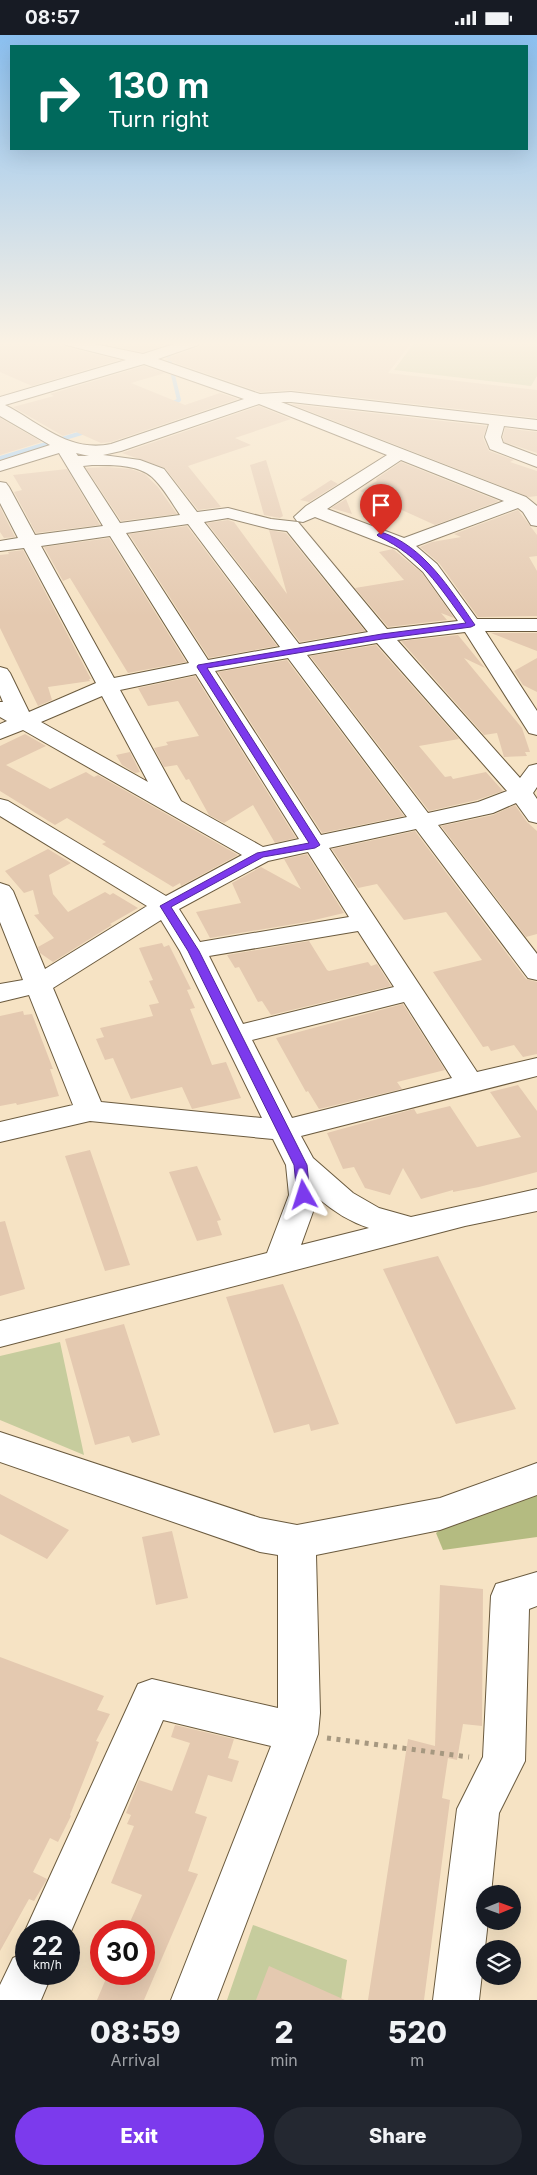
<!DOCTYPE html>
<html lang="en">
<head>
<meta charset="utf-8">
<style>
  :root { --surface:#171b24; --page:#242831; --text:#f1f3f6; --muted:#9ea1a6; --accent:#7c3aed }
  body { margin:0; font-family:Inter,sans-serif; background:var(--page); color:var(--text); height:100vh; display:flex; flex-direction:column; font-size:19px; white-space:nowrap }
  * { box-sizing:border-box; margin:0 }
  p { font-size:16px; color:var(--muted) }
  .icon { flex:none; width:28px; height:28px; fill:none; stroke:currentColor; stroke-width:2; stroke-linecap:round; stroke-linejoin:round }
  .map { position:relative; height:1965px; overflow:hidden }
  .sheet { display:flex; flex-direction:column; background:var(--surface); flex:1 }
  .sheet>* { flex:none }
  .guide { position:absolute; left:10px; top:10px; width:518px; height:105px; border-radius:0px; box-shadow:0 5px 20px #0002; background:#00695c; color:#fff; overflow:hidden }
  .needle { width:32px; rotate:89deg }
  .buttons { position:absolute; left:476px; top:1850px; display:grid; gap:10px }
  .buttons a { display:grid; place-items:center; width:45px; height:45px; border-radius:50%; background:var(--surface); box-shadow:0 5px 20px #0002; font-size:25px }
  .speed { position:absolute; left:15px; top:1885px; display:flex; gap:10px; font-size:25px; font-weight:700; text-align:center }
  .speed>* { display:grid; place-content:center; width:65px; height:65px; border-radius:50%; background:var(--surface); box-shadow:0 5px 20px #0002; line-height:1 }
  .speed small { font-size:12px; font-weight:400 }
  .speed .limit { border:8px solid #d22; background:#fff; color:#111 }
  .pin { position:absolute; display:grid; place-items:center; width:42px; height:42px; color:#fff; margin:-51px -21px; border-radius:50% 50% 50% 0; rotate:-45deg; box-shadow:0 0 5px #0007 }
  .pin .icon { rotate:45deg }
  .me { position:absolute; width:55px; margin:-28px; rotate:354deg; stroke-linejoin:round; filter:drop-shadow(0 0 4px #0008) }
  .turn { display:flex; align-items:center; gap:18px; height:105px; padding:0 15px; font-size:22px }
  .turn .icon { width:65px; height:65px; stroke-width:2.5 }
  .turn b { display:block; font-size:35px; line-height:42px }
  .eta { display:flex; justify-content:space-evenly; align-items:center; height:85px; text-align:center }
  .eta b { font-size:30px; font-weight:800; line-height:35px }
  .button { display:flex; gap:10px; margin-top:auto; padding:10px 15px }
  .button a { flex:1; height:58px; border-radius:30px; background:var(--accent); color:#fff; font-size:20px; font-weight:800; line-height:58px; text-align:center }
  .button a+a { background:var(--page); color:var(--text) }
  .status { display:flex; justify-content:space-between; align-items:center; height:35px; padding:0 25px; background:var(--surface); direction:ltr }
  .status svg { height:14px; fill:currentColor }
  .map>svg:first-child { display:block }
</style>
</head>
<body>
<div class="status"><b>08:57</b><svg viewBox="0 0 49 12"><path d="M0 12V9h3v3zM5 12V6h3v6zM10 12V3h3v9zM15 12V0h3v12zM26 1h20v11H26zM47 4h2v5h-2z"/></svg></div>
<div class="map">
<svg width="537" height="1965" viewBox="0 0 537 1965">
  <rect width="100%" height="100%" fill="#f6e3c4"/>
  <path fill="#c6cc9d" d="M415 307H537V341L531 351 394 335Z
    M60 1307 84 1420 0 1385V1321Z
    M253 1890 347 1925 341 1965H227Z"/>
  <path fill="#b4bb81" d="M537 1441V1502L443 1515 436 1498 460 1480Z"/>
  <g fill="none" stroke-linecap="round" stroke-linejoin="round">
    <path stroke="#a1d1fb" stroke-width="4" d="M165 307 179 365 170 370
      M0 423 88 396"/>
  </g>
  <path fill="#e4c9b0" d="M0 307H62L66 312 119 325 32 351 0 337Z
    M92 307H175L143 317Z
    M202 307H412L388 338 537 355V383L291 355 260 357 164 324 199 312Z
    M144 331 165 338 131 348 185 370 220 358 238 364 111 407 101 408 76 397 63 401 13 372 54 361 50 359Z
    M291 369 487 391 483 403 489 416 514 425 510 427 537 436V461L529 462Z
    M259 371 291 384 235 403 251 410 188 431 221 472 198 475 165 433 122 418Z
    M0 383 42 407 0 420Z
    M505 393 537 397V418L504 407 503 402Z
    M266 425 283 481 280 483 264 480 250 430Z
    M401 427 499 466 435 490 360 456 377 446 376 444Z
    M107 432 131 434 145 439 158 452 177 479 121 486 86 433Z
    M67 434 100 490 36 498 14 457 22 455 13 440Z
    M331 445 338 449 309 467 300 465Z
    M346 464 352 479 331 473Z
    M0 472 15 502 4 503 0 497Z
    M518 475 537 500V521L529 522 537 536V581L478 582 439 528 420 512 432 507 461 502 454 499Z
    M228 485 234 487 287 559 269 495 286 498 365 596 300 607 207 488Z
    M187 491 277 611 209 623 129 499Z
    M109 503 186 627 128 638 70 543 63 546 44 512Z
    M393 514 422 538 454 583 441 578 447 585 388 592 355 553 404 545 379 517Z
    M23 515 91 644H89L90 646 48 652 52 665 38 671 0 593V520L9 519 8 517Z
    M491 598H537V616Z
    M458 600 485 633 464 623 522 693 530 717H525L527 721 504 722 497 698 484 700 401 606Z
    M376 610 459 704 419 711 445 742 451 741 453 744 486 737 503 756 477 765 429 776 310 621Z
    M537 623V657L523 650 514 636Z
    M287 625 404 781 322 798 218 637Z
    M195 641 296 803 275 808 253 770 224 788 209 780 189 744 186 745 177 730 164 732 154 713 168 710 166 707 199 701 178 666 148 671 138 653Z
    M25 699 46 711 6 730 50 754 86 737 94 742 98 740 238 820 181 851 180 848 173 852 102 809 106 807 67 783 55 790 0 756V711Z
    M130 717 140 737 135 738 122 730 116 720Z
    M515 770 527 787 537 796V899L526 902 441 791 493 780Z
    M415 796 526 944 537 947V1019L523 1022 514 1010 491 1016 488 1011 483 1012 433 937 482 925 446 877 404 885 377 849 358 853 332 814Z
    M48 814 71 828 49 840 53 859 68 877 105 857 110 860 113 858 138 873 110 889 112 890 53 927 40 918 38 912 54 903 34 880 39 879 33 855 24 858 5 836Z
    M307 819 344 878 306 887 210 903 196 877 241 868 232 848 261 832 301 854 284 824Z
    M309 906 327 935 329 936 368 927 371 931 377 929 391 951 271 980 262 966 258 967 239 932 235 933 227 920Z
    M162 908 164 912 169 910 191 954 187 955 195 973 190 974 212 1030 226 1027 241 1063 192 1074 182 1052 131 1064 113 1023 105 1025 96 1004 104 1002 100 993 153 981 149 970 159 968 149 946 153 945 139 913Z
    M403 969 445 1035 397 1047 402 1054 319 1074 308 1056 306 1057 276 1003Z
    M23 976 24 980 32 979 53 1034H50L59 1061 17 1070 16 1068 0 1071V981Z
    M518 1050 537 1076V1137L479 1152 453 1157V1155L421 1164 403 1133 390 1160 365 1153 354 1132 343 1134 327 1098 414 1074 417 1079 450 1071 477 1112 521 1102 490 1057Z
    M90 1115 130 1230 105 1236 65 1121Z
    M197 1131 221 1185 217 1186 222 1200 197 1206 169 1137Z
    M5 1186 25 1254 0 1261V1187Z
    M438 1221 468 1281 516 1374 456 1389 383 1234Z
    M283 1249 300 1290 339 1389 311 1396 309 1389 274 1398 226 1262Z
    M124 1289 160 1400 132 1408 129 1401 95 1410 65 1304Z
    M0 1459 69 1495 47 1524 0 1499Z
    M172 1496 188 1563 156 1570 142 1502Z
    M440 1550 483 1554 482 1691 463 1689 457 1725 448 1723 442 1763 450 1765 424 1965H368L408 1704 435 1711Z
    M0 1622 104 1661 97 1675 110 1679 96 1706 99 1707 70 1780 71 1781 58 1807 50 1803 33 1837 47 1844 46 1846 34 1866 29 1864 0 1916Z
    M175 1690 234 1704 228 1723 239 1726 232 1747 208 1740 195 1778 207 1782 188 1836 198 1839 144 1965H97L108 1939H144V1896H126L142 1860 111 1848 134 1791 127 1789 131 1780 126 1778 139 1745 172 1756 190 1708 171 1702Z
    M269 1931 345 1965H256Z"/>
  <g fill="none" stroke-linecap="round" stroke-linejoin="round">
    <g stroke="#6a5a3e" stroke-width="2">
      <path id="minor" d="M64 307H85L143 319 180 307H200L198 310 158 324 260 359 291 357 537 385V395L504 391 501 402 503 408 537 421V432L490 414 485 402 489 389 291 367H281L526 462 537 471V491L531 490 523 477 518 473 416 511 437 529 477 584H537V596H485L537 676V700L529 698 465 597 397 605 520 743 529 731 537 729V752L533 758 537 764V788L529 786 516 768 493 778 438 790 537 919V945L528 943 416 794 329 813 477 1037 537 1023V1041L301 1101 313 1123 353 1158 379 1173 411 1182 537 1154V1176L465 1191 0 1312V1286L267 1218 289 1160 286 1130 273 1104 90 1086 0 1107V1087L73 1070 29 960 0 967V949L23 945 0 887V848L9 851 13 856 45 934 147 871 0 781V764L8 766 166 861 242 820 23 695 0 704V689L7 686 0 682V667H3L0 660V632L7 634 10 638 29 677 96 648 24 513 0 516V506L18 503 0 468V447L6 448 9 452 35 500 103 491 59 418 0 436V426L50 410 0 381V362L126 325 66 310ZM144 329 244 364 111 409C69 418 40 388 5 370ZM259 369 387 420 306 471 294 482 297 486 303 487 315 482 397 514 423 537 458 586 387 594 298 487 271 484 228 473 197 477 164 434 140 425 103 420 121 416ZM76 418 89 421H78ZM401 425 504 466 404 503 327 474ZM92 430C110 430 138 429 152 442 163 452 172 468 180 480L120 488 83 431ZM228 483 271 494 287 496 368 597 299 609 204 487ZM188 489 280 612 208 625 126 498ZM110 501 189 628 114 643 41 511ZM377 608 507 756 478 767 428 778 307 620ZM288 623 407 782 321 800 215 636ZM196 639 299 804 263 812 181 766 120 655ZM102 661 148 747 41 687ZM308 817 349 882 200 907 179 874 268 826ZM161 885 180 916 262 1083 101 1067 53 953ZM358 896 394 952 243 989 209 921ZM404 967 452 1043 292 1083 252 1005ZM318 1163C333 1176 350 1187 369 1193L301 1210Z
        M0 1397 260 1483 297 1490 440 1463 537 1428V1460L440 1495 316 1520 320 1678 318 1699 217 1965H171L271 1711 163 1685 69 1901V1896H26V1898L25 1896 138 1649 152 1644 278 1673V1520L260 1517 0 1427Z
        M537 1537V1571L529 1574 525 1726 499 1778 491 1859H485V1886H488L479 1965H433L457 1774 483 1722 491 1561 496 1549Z
        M26 1917V1939H52L41 1965H0V1950L13 1923Z"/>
    </g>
    <path stroke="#a69880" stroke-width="5" stroke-dasharray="4 5.5" stroke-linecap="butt" d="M327 1703 469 1722"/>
    <use href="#minor" fill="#fff" fill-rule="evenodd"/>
  </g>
  <linearGradient id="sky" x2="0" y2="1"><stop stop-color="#8bc0f0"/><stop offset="0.53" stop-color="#fbf2e4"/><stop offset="1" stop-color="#fbf2e4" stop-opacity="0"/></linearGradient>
  <rect width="537" height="582" fill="url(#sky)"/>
  <path fill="#7c3aed" stroke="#51269a" d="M381 497C424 511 450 554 475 590L471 592 382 604 207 633 320 810 315 813 263 822 171 872 199 916 307 1130 310 1160 308 1163H299L297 1160 294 1130 188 916 160 871 257 818 309 808 197 632 198 630 382 599 466 588C437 549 423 523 378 501L377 500Z"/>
</svg>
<div class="buttons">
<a><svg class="needle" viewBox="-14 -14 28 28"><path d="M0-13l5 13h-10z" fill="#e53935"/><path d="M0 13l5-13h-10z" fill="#9ea1a6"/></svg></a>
<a><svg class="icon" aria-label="layers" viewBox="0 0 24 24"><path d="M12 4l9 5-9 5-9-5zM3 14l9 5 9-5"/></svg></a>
</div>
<div class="speed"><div>22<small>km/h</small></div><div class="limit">30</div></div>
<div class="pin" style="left:381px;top:500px;background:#d93025"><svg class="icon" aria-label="arrive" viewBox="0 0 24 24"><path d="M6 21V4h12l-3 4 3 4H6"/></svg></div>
<svg class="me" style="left:304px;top:1160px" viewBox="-20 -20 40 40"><path d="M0-17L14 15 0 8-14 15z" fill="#7c3aed" stroke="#fff" stroke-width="4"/></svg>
<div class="guide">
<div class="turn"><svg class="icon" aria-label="right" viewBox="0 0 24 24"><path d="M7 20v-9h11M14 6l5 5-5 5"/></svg><div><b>130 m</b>Turn right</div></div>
</div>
</div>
<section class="sheet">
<div class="eta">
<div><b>08:59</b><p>Arrival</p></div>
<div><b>2</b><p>min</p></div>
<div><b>520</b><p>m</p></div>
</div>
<div class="button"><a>Exit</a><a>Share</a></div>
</section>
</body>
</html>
